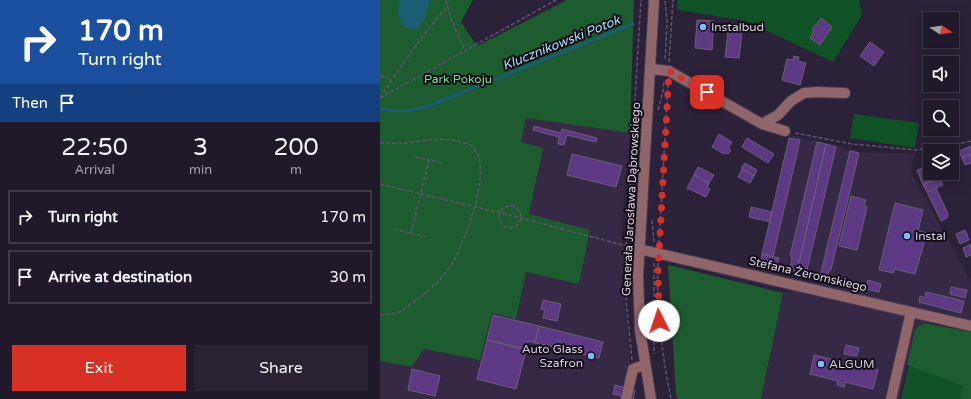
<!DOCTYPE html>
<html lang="en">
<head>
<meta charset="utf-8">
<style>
  :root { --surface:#20192a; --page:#282232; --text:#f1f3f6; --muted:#a2a0a8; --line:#3d3847; --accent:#d93025 }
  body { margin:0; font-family:"Varela Round",sans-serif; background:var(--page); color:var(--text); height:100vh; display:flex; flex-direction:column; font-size:15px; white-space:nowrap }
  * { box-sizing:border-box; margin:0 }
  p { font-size:13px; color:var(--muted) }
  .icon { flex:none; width:22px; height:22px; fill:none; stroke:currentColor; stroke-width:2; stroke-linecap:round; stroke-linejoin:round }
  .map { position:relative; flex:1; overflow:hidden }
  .sheet { display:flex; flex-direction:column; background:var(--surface); width:380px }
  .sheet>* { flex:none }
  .guide { background:#1a4fa0; color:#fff; overflow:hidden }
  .needle { width:26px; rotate:102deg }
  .buttons { position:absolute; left:543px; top:12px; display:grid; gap:8px }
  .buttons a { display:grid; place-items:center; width:36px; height:36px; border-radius:0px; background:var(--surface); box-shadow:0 4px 16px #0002,0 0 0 1px var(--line); font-size:20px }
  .pin { position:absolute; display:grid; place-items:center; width:34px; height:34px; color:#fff; margin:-17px; border-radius:8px; box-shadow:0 2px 6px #0006 }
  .me { position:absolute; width:44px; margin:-22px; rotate:356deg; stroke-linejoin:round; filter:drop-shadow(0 0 3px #0008) }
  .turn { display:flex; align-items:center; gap:14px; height:84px; padding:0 12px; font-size:18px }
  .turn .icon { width:52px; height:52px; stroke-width:2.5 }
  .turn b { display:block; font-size:28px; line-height:34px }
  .then { display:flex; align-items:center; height:38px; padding:0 12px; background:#0003; gap:8px; font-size:15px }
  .eta { display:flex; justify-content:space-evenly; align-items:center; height:68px; text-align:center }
  .eta b { font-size:24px; font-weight:600; line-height:28px }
  .cta { display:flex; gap:8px; margin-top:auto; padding:8px 12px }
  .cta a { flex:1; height:46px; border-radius:0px; background:var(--accent); color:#fff; font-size:16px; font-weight:600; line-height:46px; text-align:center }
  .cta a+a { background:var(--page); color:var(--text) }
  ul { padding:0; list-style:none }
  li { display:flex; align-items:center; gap:12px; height:54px; margin:0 8px 6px; padding:0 4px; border:2px solid var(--line); border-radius:0px }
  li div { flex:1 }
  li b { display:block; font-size:15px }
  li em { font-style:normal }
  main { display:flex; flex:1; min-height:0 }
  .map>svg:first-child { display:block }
</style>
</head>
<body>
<main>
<section class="sheet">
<div class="guide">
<div class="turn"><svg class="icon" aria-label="right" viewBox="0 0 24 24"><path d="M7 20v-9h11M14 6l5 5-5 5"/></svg><div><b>170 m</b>Turn right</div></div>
<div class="then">Then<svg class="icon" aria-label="arrive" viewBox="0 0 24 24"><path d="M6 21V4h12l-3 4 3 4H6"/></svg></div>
</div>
<div class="eta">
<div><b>22:50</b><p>Arrival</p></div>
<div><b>3</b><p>min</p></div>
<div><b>200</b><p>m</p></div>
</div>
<ul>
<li><svg class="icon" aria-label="right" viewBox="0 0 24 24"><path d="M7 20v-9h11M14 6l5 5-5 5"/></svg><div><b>Turn right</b></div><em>170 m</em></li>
<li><svg class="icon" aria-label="arrive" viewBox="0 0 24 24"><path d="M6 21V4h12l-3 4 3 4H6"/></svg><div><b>Arrive at destination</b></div><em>30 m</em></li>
</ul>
<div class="cta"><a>Exit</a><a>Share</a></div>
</section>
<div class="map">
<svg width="591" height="399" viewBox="0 0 591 399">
  <rect width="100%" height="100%" fill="#2b2138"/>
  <path fill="#362946" d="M146 117 250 133 241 236 244 255V293L250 362 256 399H0V361L32 367 44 349 100 360 112 313 136 319 146 272 198 283 148 214 163 148 141 142Z
    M412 135 481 152 534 154 531 173 591 282V323H544L535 329 519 399H381L403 293 449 282 381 265Z"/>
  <path fill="#0f5226" d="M298 0H479L482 15 453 62 366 21 297 10Z
    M474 114 539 123 535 148 470 138Z
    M538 325 591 335V399H521Z"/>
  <path fill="#1c5c2f" d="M0 0H93L81 22 97 46 187 0H254L250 133 146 118 141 142 163 148 149 214 210 230 199 284 146 272 136 319 112 313 100 360 44 349 32 367 0 361Z
    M288 265 403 293 381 399H298L296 395Z
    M544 323 591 332V399H580L583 386 527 365 535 329Z"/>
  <path fill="#1b5d73" d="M21 0H50L45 18 37 29 31 30 22 25 18 14 19 1Z"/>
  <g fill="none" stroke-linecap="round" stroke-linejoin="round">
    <path stroke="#1b5d73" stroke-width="3" d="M2 109C17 112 31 111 46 107L253 24"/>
  </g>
  <path fill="#5d3983" stroke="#695e78" d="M441 18 452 27 440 45 430 38 434 31 432 30Z
    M317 20 334 21 332 50 315 48Z
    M349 23 363 24 359 58 345 57Z
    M490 42 504 52 494 66 480 56Z
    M414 56 419 57 418 61 426 63 420 85 402 80 407 59 413 60Z
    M154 126 181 133 182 129 217 138 216 142 187 135 184 145 178 144 179 137 153 130Z
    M339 134 352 142 348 148 351 150 348 154 345 153 344 154 332 147Z
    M367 138 394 154 388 163 362 147Z
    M409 138 420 140 393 257 382 254Z
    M437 142 446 144 417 272 410 270 412 257 410 256Z
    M446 144 456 147 426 274 417 272Z
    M591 146V154L582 158 579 151Z
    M470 151 479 153 451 270H449L447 279 440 277Z
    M192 154 242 166 236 187 187 175Z
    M591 154V163L585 165 582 158Z
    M365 163 377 170 374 176 361 168Z
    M318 167 334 175 329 183 314 175Z
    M545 167 548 174H550L553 180 543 185 537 170Z
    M362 169 374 176 370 183 358 177Z
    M314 175 329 183 327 188 330 189 326 197 307 188Z
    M560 178 563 185 547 192 543 185Z
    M556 188 568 214 567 218 561 221 547 192Z
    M471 196 486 200 484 206 487 207 477 250 459 246Z
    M515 203 543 210 538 231 547 233 535 274 514 269 513 273 499 270Z
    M371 207 392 212 390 222 369 217Z
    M585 230 589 240 580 244 576 234Z
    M591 244V255L586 257 583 248Z
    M382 254 399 258 396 267 380 263Z
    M488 280 501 284 499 292 486 289Z
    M571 287 587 290 585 298 570 294Z
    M546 292 584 301 581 313 539 302 540 296 545 298Z
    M163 300 181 304 177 321 163 318 165 310 161 309Z
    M113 315 159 326 155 343 148 341 147 349 107 340Z
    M159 326 223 342 219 358 155 343Z
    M107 340 146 350 136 389 97 379Z
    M466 345 479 348 477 356 464 354Z
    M434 355 498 370 493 389 465 382 464 387 457 385 458 381 430 374Z
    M32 369 60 376 55 396 28 390Z
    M235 385 255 390 253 399 233 394Z"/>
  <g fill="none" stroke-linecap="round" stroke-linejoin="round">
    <g stroke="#463d52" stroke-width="12">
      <path id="minor" d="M271 69 289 71 382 124 405 131
        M382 124 398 115 411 101 424 93 437 92 465 93
        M259 249 591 326
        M246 399 253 369 265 365
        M271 399 260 330 258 276 274 0
        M511 399 531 312"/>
    </g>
    <path stroke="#5f566b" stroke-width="1.5" stroke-dasharray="4 2" stroke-linecap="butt" d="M66 0 71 19 85 51
      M285 1 287 22 285 61
      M289 62 293 0
      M0 76 12 79
      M0 98 176 0
      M0 98C21 65 42 35 68 6
      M278 110 283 91 284 81
      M415 133 472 144 536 150 578 144 591 141
      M0 142C27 148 54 134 81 142 83 143 87 143 90 145 117 162 84 243 72 264 68 269 63 276 59 281 49 290 33 304 21 311 15 314 6 314 0 315
      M35 157 49 160
      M0 184 141 218 250 247
      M119 217a11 11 0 1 1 22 0a11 11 0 1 1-22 0Z
      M272 220 274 242
      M14 229 46 237
      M31 233 49 160 63 163
      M279 244 288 82
      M274 263V354
      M278 263C276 309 282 354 291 399
      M252 360 246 300V246L261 0"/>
    <use href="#minor" stroke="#91666b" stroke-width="10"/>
  </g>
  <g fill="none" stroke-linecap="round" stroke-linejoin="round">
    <path stroke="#d93025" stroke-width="7" stroke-dasharray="0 12.6" d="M279 321 278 272 289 71 327 92"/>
  </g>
  <g fill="#7cbef9" stroke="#120d17" stroke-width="1.5">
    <circle cx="323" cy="27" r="4"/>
    <circle cx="527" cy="236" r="4"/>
    <circle cx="211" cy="356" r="4"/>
    <circle cx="441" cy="364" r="4"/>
  </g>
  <g text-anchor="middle" stroke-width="4" stroke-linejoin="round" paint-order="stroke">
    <g font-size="12" fill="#d4cedd" stroke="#120d17" text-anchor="start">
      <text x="331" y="31">Instalbud</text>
      <text x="535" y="240">Instal</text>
      <text x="203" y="353" text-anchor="end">Auto Glass<tspan x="203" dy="14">Szafron</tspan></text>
      <text x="449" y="368">ALGUM</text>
    </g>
    <g font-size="12" fill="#74e08f" stroke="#120d17">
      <text x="78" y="83">Park Pokoju</text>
    </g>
    <g font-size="12" fill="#d4cedd" stroke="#120d17">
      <text transform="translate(251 199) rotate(-87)" y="4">Generała Jarosława Dąbrowskiego</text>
      <text transform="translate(428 274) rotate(13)" y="4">Stefana Żeromskiego</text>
    </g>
    <g font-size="13" font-style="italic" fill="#a9ddf2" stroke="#120d17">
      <text transform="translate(181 42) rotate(-22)" y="5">Klucznikowski Potok</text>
    </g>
  </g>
</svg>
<div class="buttons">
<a><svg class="needle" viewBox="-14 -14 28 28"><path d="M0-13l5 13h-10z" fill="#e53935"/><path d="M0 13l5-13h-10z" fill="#a2a0a8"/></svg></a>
<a><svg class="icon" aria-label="sound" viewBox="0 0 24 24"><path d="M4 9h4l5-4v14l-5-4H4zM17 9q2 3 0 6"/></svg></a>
<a><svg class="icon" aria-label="search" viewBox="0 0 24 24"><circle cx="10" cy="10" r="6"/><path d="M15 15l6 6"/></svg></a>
<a><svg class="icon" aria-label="layers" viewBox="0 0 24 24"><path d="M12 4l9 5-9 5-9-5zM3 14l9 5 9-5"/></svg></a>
</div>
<div class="pin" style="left:327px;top:92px;background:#d93025"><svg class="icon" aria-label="arrive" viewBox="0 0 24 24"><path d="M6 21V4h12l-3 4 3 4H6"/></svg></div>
<svg class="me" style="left:279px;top:321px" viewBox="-20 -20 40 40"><circle r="19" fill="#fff"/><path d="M0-13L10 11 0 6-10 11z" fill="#d93025"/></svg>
</div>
</main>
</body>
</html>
